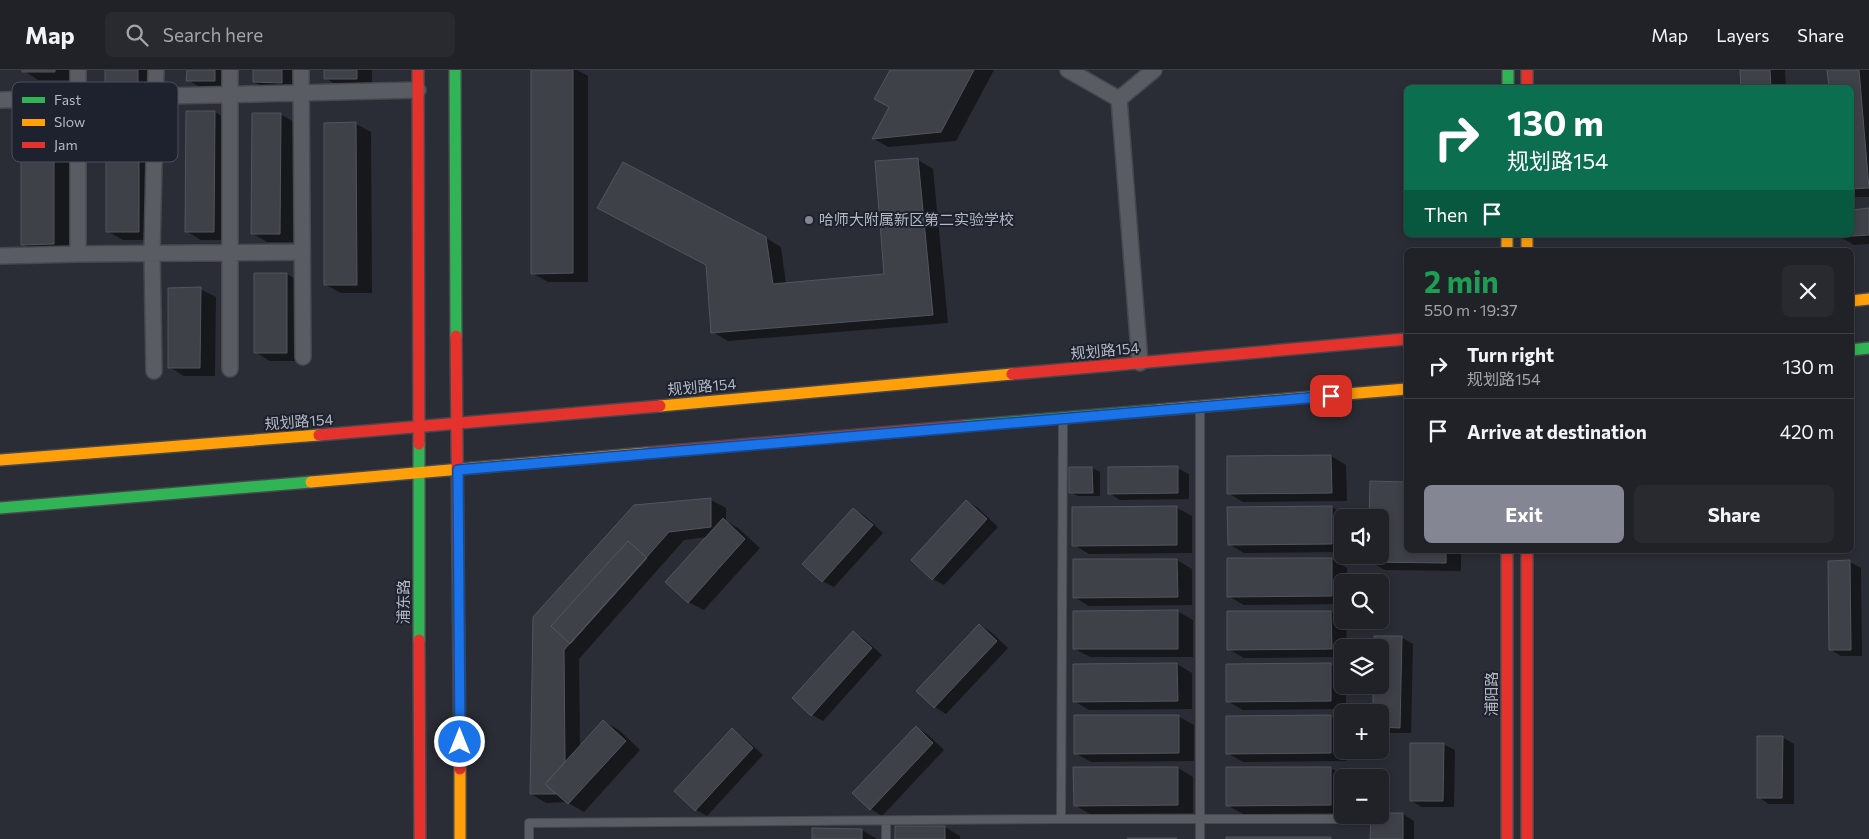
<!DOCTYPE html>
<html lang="en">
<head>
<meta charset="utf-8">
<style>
  :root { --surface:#202228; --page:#282a30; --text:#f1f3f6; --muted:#a2a4a8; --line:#3d3f45; --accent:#848793 }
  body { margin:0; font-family:Commissioner,"Noto Sans SC",sans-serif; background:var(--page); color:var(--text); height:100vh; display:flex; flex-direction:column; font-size:19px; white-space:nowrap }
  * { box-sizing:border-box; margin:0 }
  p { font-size:16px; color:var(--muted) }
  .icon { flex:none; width:28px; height:28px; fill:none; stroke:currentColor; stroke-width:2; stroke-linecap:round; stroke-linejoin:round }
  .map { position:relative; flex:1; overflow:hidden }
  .details { position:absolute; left:1404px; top:178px; width:450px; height:305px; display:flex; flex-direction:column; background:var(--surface); border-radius:8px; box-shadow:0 2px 8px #0003,0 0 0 1px var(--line) }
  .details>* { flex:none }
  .hud { position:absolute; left:1404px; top:15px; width:450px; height:152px; border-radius:8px; box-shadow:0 2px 8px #0003,0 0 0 1px var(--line); background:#0b6e4f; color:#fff; overflow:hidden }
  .buttons { position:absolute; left:1334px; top:439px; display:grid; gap:10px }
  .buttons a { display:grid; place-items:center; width:55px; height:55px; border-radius:8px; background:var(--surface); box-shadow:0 2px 8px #0003,0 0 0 1px var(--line); font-size:25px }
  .pin { position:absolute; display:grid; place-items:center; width:42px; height:42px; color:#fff; margin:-21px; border-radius:10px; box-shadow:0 2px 8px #0006 }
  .me { position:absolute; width:55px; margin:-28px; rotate:0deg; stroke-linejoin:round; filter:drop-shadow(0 0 4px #0008) }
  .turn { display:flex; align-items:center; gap:18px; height:105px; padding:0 20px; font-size:22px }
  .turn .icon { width:65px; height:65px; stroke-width:2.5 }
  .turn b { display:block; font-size:35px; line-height:42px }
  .then { display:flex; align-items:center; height:48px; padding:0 20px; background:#0003; gap:10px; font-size:19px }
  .round { display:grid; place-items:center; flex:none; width:52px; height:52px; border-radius:8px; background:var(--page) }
  .overview { display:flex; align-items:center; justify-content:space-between; height:85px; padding:0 20px }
  h1 { font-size:30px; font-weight:700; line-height:38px; color:#1e9e55 }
  .action { display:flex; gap:10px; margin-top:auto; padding:10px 20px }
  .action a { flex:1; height:58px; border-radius:8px; background:var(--accent); color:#fff; font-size:20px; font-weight:700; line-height:58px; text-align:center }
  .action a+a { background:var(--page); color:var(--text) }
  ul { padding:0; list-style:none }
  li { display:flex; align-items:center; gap:15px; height:65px; padding:0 20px; border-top:1px solid var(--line) }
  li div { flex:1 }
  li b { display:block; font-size:19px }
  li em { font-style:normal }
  header { display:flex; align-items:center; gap:30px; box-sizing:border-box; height:70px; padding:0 25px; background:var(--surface); border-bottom:1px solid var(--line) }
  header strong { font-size:24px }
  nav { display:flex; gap:28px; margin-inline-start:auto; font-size:18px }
  .search { width:350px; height:45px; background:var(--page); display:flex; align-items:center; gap:12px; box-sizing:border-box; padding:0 18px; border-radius:8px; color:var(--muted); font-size:19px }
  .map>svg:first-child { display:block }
</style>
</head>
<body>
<header>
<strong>Map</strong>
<div class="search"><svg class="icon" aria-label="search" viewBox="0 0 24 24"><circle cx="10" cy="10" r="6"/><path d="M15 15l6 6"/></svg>Search here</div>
<nav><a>Map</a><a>Layers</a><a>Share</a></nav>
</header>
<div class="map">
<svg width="1869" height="769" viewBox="0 0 1869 769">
  <rect width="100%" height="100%" fill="#2a2d35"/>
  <path fill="#0007" d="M23 0H70V10H38Z
    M106 0H153V23H122L106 15Z
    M188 0H230V19H203L188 10Z
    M254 0H297L296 21 269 20 254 12Z
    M325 0H372V17H340L325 8Z
    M532 0H577L588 6V212H548L532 203Z
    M891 0H994L956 71 888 77 873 68 890 37Z
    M1741 0H1785L1786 18H1742Z
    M1829 0H1869V127H1851V18Z
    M107 41H139L154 50V170H123L107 161Z
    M215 42 230 51 229 170H201L186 161Z
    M280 44 296 53 295 172H267L252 163Z
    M54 54 69 62V183H38L22 174Z
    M325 54H356L371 62 372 223H341L326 215Z
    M918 90 933 99 948 253 728 271 713 262 766 168 781 177 786 214 886 205Z
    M1869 139V174L1854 175 1839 166 1851 165Z
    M287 204 302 213V291H270L255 282Z
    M200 219 216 227 215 306H184L169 297Z
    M1331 386 1346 395 1347 431 1243 432 1228 423V387Z
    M1071 398H1092L1100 402V426H1078L1070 422Z
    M1177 398 1189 404V429L1120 430 1109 423Z
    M1371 412 1406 413V480H1461V501L1385 500 1369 491 1370 485H1380V448Z
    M711 430 726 438V451L738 458 760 478 704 540 688 532 707 467 684 470 579 589 580 678 603 651 619 660 640 680 584 742 567 732 546 733 531 724 534 548Z
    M966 431 978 438 998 457 944 515 933 509Z
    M1332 437 1347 446 1342 448V482L1244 483 1229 474Z
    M1177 438 1192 446V483L1089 484 1074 475Z
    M853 439 865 446 883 463 834 517 822 511Z
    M1332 489 1347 498V512H1342V534L1244 535 1228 526Z
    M1074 490H1177L1192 499V535L1089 536 1074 527Z
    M1829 492H1850L1861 498 1862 586H1841L1830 579Z
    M1177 541 1193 550V587H1090L1075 579Z
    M1331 542 1346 551 1347 578H1342V587L1244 588 1228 579V543Z
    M980 555 991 562 1008 578 946 644 935 637 918 621Z
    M853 562 864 569 882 585 823 651 812 645Z
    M1401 567 1413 574 1411 663H1385L1380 660V642H1374L1375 615H1380Z
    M1177 594 1192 603V639L1089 640 1074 631V595Z
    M1330 594 1342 601V615H1346V639L1243 640 1227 631Z
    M1178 646 1194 655V691L1091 692 1075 683Z
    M1330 646 1342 653V680H1346V691L1243 692 1227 683Z
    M916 657 927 664 944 680 882 746 871 739 854 723Z
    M732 660 743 667 763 685 707 746 696 740Z
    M1782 667 1794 674V734H1769L1758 727Z
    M1443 674 1455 680 1454 737H1422L1411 731Z
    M1178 698 1193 707V743L1090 744 1075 735Z
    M1331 698 1346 707 1342 708V743L1243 744 1227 735Z
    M1403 744 1414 751V769H1372V745Z
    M945 757 960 766V769H896Z
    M813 760H862L877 769H813Z"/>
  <path fill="#3f4148" stroke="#52555d" d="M22 0H55V2H22Z
    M105 0H138V15H105Z
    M187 0H215V11H186Z
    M253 0H282V13L253 12Z
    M324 0H357V9H324Z
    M531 0H573V203L531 204Z
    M890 0H974L941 62 872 69 889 37 874 29Z
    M1740 0H1770L1771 18H1741Z
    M1827 0H1859L1869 118 1851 119V18H1829Z
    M106 40H139V162H106Z
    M186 41H215L214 162H185Z
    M252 43H281L280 164H251Z
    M21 52H54V174L21 175Z
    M356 52 357 215H324V53Z
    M918 88 933 245 711 263 706 195 597 138 623 92 766 167 773 214 884 204 875 91Z
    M1869 138V165L1837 167V165H1851V140Z
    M254 203H287V283H254Z
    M201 217 200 298H168V218Z
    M1331 385 1332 423 1227 424V386Z
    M1178 396V423L1108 424V397Z
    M1069 397H1092L1093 423H1069Z
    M1370 411 1406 412V480H1446V493L1368 492V485H1380V448H1369Z
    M711 428V457L669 462 564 580 565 692 545 714 556 724H530L533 547 634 435Z
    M966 430 987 449 932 510 911 490Z
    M1177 436V475L1072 476V437Z
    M1332 436V474L1228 475 1227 437Z
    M853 438 873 455 822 512 802 494Z
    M723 448 745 469 688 533 665 512Z
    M628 471 647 488 570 574 551 556Z
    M1227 488H1332V526L1227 527Z
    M1073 489H1177L1178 527 1073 528Z
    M1850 490 1851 580H1829L1828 491Z
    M1178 540V579H1073V541Z
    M1227 541H1331L1332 579 1227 580Z
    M979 554 997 571 934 638 916 621Z
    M853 561 872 578 811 646 792 628Z
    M1374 566H1402L1400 658 1380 657V642H1373V615H1380V578H1374Z
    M1177 593 1178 631 1073 632V594Z
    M1331 593V631L1226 632V594Z
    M1074 645H1179V683L1074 684Z
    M1331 645V683L1226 684V646Z
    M603 650 626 671 568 734 545 714Z
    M916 656 933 673 870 740 852 723Z
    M732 658 753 678 695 741 674 721Z
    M1757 666H1783L1782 728H1757Z
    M1410 673H1444L1443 731H1410Z
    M1073 697H1178V735L1074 736Z
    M1226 697H1331V735L1226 736Z
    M1380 743H1403V769H1370L1371 745H1380Z
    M895 756H945V769H895Z
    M812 758 862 759V769H812Z
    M1226 767H1331V769H1226Z
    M1127 768H1177V769H1127Z"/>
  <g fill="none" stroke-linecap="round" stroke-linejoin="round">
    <g stroke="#46484e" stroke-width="10">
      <path id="lane" d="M1063 351 1061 749H1340
        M529 769V753L1061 749
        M886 769V751
        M1200 769V339"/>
    </g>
    <g stroke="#46484e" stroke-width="18">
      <path id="street" d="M78 0V184L302 182
        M230 0V299
        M301 0 303 287
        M1068 0 1119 29 1140 293
        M1119 29 1154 0
        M0 30 418 20
        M0 186 78 184
        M154 301 152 183 156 0"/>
    </g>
    <g stroke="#46484e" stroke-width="14">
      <path id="fast" d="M455 0 456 266
        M1508 0V18
        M1851 280 1869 278
        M964 356 1159 340
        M419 374V570
        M0 438 311 412"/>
    </g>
    <g stroke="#46484e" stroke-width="14">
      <path id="slow" d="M1507 165V180
        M1527 165V180
        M1851 231 1869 229
        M660 336 1012 304
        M1159 340 1406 319
        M0 390 319 365
        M311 412 647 383
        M460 699V769"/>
    </g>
    <g stroke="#46484e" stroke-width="14">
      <path id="jam" d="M418 0 419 374
        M1527 0V18
        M456 266 460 699
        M1012 304 1406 269
        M319 365 660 336
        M647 383 964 356
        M1507 480V769
        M1527 480V769
        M419 570 420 769"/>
    </g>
    <use href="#lane" stroke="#5a5c63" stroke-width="8"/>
    <use href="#street" stroke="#5a5c63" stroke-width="15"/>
    <use href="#fast" stroke="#30b455" stroke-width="11"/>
    <use href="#slow" stroke="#ff9f0a" stroke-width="11"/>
    <use href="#jam" stroke="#e5322d" stroke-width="11"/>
  </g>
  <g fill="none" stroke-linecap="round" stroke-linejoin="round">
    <g stroke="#114b97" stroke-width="12">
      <path id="route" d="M460 672 458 400 1331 326"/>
    </g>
    <use href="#route" stroke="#1a73e8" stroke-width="9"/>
  </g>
  <circle fill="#848793" stroke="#1e222e" stroke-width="2" cx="809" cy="150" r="5"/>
  <g text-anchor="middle" stroke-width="4" stroke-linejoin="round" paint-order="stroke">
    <g font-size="15" fill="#b5b8c5" stroke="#1e222e" text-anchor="start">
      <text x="819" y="155">哈师大附属新区第二实验学校</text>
    </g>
    <g font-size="15" fill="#b5b8c5" stroke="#1e222e">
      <text transform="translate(1105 281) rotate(-5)" y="5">规划路154</text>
      <text transform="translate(702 317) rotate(-5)" y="5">规划路154</text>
      <text transform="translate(299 352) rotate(-4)" y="5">规划路154</text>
      <text transform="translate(404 532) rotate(-90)" y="5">浦东路</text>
      <text transform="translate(1492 624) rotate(-90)" y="5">浦阳路</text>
    </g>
  </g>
  <rect x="12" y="12" width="166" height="80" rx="8" fill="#1e222e" stroke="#4b4f5b" stroke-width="1"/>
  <rect x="22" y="27" width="23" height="6" fill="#30b455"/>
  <rect x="22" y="49" width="23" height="7" fill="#ff9f0a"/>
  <rect x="22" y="72" width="23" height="6" fill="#e5322d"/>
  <g font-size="14" fill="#b5b8c5">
    <text x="54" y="35">Fast</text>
    <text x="54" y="57">Slow</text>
    <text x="54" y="80">Jam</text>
  </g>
</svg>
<div class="buttons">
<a><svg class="icon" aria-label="sound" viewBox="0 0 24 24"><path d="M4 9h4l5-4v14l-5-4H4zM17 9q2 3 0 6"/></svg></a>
<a><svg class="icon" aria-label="search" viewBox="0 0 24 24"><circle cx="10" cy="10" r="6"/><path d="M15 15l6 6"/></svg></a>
<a><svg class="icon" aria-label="layers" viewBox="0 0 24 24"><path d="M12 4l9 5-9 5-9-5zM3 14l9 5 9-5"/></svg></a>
<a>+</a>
<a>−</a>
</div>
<div class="pin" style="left:1331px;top:326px;background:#d93025"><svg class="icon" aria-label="arrive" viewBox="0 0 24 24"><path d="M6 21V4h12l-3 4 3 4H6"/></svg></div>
<svg class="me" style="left:460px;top:672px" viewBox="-20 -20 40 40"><circle r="17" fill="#1a73e8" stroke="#fff" stroke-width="3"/><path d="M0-11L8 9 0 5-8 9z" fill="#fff"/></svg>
<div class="hud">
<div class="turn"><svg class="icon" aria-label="right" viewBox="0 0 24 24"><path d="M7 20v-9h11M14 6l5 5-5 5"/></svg><div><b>130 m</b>规划路154</div></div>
<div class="then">Then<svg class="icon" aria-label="arrive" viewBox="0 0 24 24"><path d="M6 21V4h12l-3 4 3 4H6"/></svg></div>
</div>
<section class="details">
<div class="overview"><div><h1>2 min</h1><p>550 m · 19:37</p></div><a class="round"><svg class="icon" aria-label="close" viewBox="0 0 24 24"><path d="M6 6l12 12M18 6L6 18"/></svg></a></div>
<ul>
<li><svg class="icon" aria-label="right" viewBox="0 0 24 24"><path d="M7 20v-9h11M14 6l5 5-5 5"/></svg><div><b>Turn right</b><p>规划路154</p></div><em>130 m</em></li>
<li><svg class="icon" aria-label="arrive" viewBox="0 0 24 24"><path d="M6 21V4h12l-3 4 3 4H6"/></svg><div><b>Arrive at destination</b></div><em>420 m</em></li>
</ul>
<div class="action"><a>Exit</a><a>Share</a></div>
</section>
</div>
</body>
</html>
